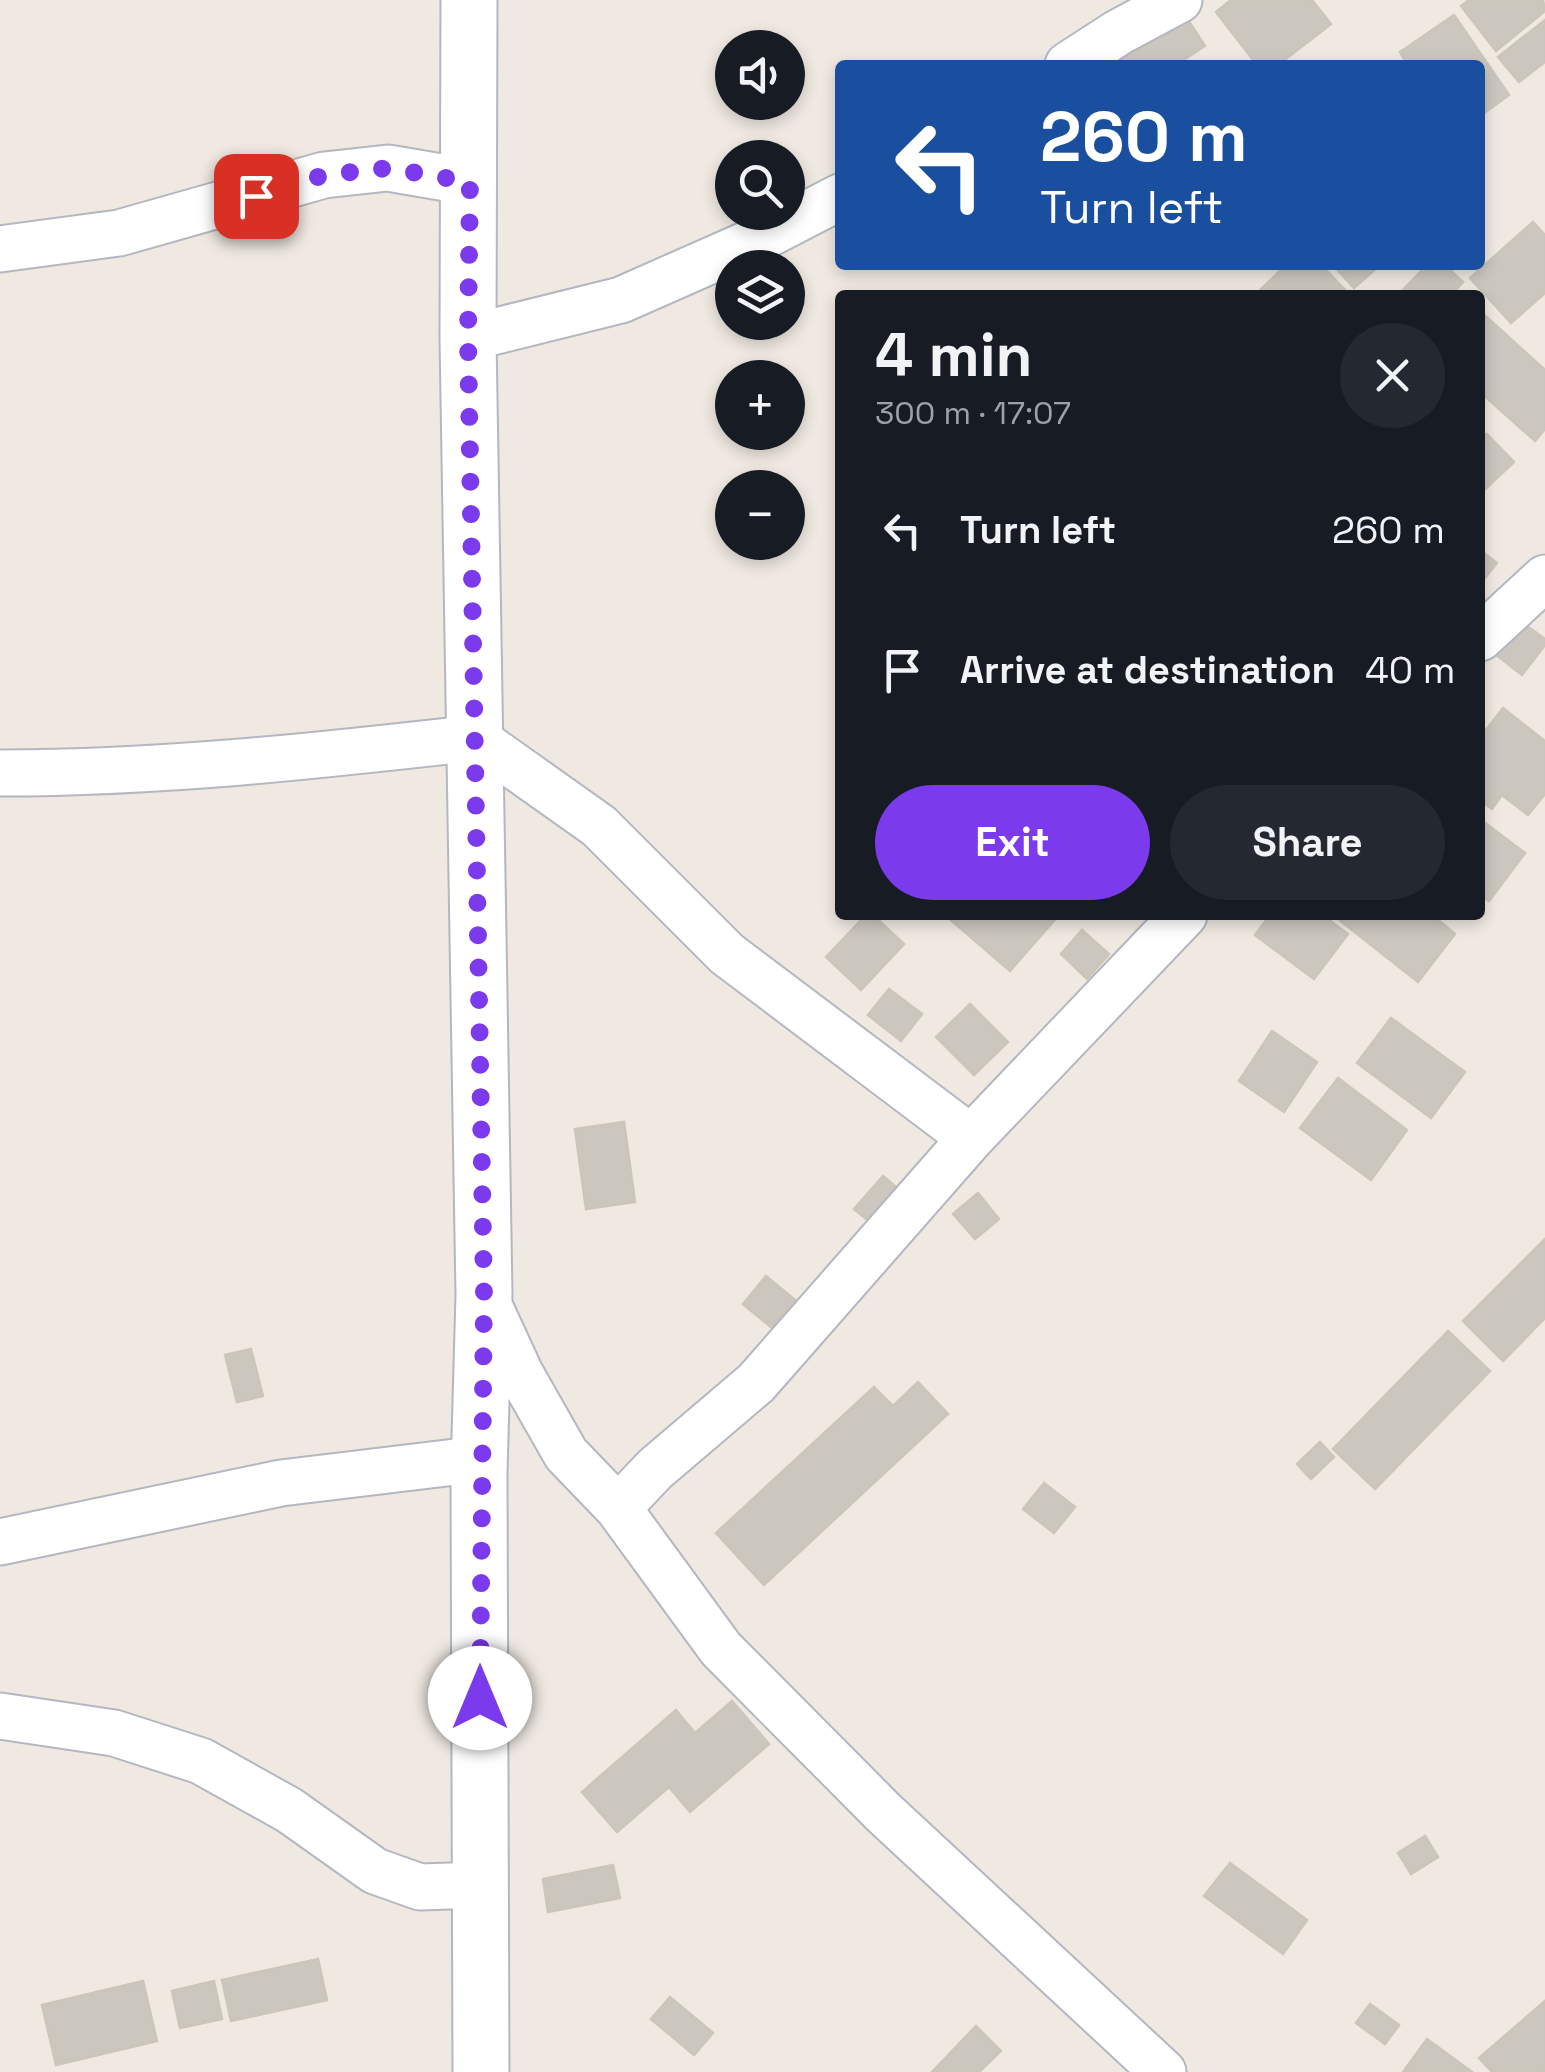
<!DOCTYPE html>
<html lang="en">
<head>
<meta charset="utf-8">
<style>
  :root { --surface:#171b24; --page:#242831; --text:#f1f3f6; --muted:#9ea1a6; --accent:#7c3aed }
  body { margin:0; font-family:"Space Grotesk",sans-serif; background:var(--page); color:var(--text); height:100vh; display:flex; flex-direction:column; font-size:38px; white-space:nowrap }
  * { box-sizing:border-box; margin:0 }
  p { font-size:32px; color:var(--muted) }
  .icon { flex:none; width:55px; height:55px; fill:none; stroke:currentColor; stroke-width:2; stroke-linecap:round; stroke-linejoin:round }
  .map { position:relative; flex:1; overflow:hidden }
  .panel { position:absolute; left:835px; top:290px; width:650px; height:630px; display:flex; flex-direction:column; background:var(--surface); border-radius:10px; box-shadow:0 5px 15px #0003 }
  .panel>* { flex:none }
  .guide { position:absolute; left:835px; top:60px; width:650px; height:210px; border-radius:10px; box-shadow:0 5px 15px #0003; background:#1a4fa0; color:#fff; overflow:hidden }
  .buttons { position:absolute; left:715px; top:30px; display:grid; gap:20px }
  .buttons a { display:grid; place-items:center; width:90px; height:90px; border-radius:50%; background:var(--surface); box-shadow:0 5px 15px #0003; font-size:50px }
  .pin { position:absolute; display:grid; place-items:center; width:85px; height:85px; color:#fff; margin:-42px; border-radius:20px; box-shadow:0 5px 15px #0006 }
  .me { position:absolute; width:110px; margin:-55px; rotate:0deg; stroke-linejoin:round; filter:drop-shadow(0 0 8px #0008) }
  .turn { display:flex; align-items:center; gap:35px; height:210px; padding:0 40px; font-size:45px }
  .turn .icon { width:130px; height:130px; stroke-width:2.5 }
  .turn b { display:block; font-size:70px; line-height:85px }
  .round { display:grid; place-items:center; flex:none; width:105px; height:105px; border-radius:52px; background:var(--page) }
  .headline { display:flex; align-items:center; justify-content:space-between; height:170px; padding:0 40px }
  h1 { font-size:60px; font-weight:800; line-height:75px }
  .cta { display:flex; gap:20px; margin-top:auto; padding:20px 40px }
  .cta a { flex:1; height:115px; border-radius:60px; background:var(--accent); color:#fff; font-size:40px; font-weight:800; line-height:115px; text-align:center }
  .cta a+a { background:var(--page); color:var(--text) }
  ul { padding:0; list-style:none }
  li { display:flex; align-items:center; gap:30px; height:140px; padding:0 40px }
  li div { flex:1 }
  li b { display:block; font-size:38px }
  li em { font-style:normal }
  .map>svg:first-child { display:block }
</style>
</head>
<body>
<div class="map">
<svg width="1545" height="2072" viewBox="0 0 1545 2072">
  <rect width="100%" height="100%" fill="#efe9e1"/>
  <path fill="#cbc7bf" stroke="#cbc5ba" stroke-width="2.5" d="M1231 0H1312L1331 24 1278 65H1257L1216 12Z
    M1469 0H1543L1545 11 1496 51 1461 6Z
    M1180 8 1205 46 1176 65H1106Z
    M1454 15 1509 95 1480 116V65H1408L1400 52Z
    M1545 20V62L1519 82 1498 57Z
    M1533 222 1545 235V293L1511 323 1470 278Z
    M1286 265H1321L1350 295H1255Z
    M1333 265H1380L1354 288Z
    M1427 265H1445L1463 282 1451 295H1398Z
    M1480 311 1545 370V429L1535 441 1480 392Z
    M1487 434 1514 462 1480 494V437Z
    M1480 550 1497 563 1480 584Z
    M1520 621 1545 639V645L1522 675 1495 654Z
    M1503 708 1545 741V794L1528 815 1502 795 1492 809 1480 800V738Z
    M1480 819 1525 853 1489 901 1480 895Z
    M866 915H873L904 944 861 990 826 957Z
    M945 915H1059L1010 971Z
    M1270 915H1322L1348 934 1314 979 1255 935Z
    M1333 915H1432L1455 934 1418 982Z
    M1082 930 1109 954 1087 979 1061 954Z
    M889 989 922 1014 901 1041 868 1015Z
    M970 1004 1008 1042 974 1075 936 1037Z
    M1391 1018 1465 1072 1431 1118 1357 1063Z
    M1272 1031 1317 1062 1284 1112 1239 1081Z
    M1338 1078 1407 1130 1371 1180 1300 1128Z
    M624 1122 635 1202 586 1209 575 1129Z
    M883 1176 904 1194 876 1227 854 1209Z
    M978 1193 999 1219 975 1239 953 1214Z
    M1545 1239V1318L1503 1361 1463 1321Z
    M766 1276 795 1300 772 1328 743 1304Z
    M1448 1331 1490 1371 1375 1489 1333 1449Z
    M251 1349 263 1396 237 1402 225 1355Z
    M918 1382 948 1414 764 1585 716 1533 874 1387 893 1406Z
    M1320 1442 1334 1457 1311 1479 1297 1464Z
    M1044 1483 1075 1507 1054 1533 1023 1509Z
    M732 1701 769 1744 690 1812 669 1787 617 1832 582 1792 676 1710 695 1733Z
    M1425 1836 1438 1857 1411 1874 1398 1853Z
    M1230 1863 1307 1920 1283 1954 1204 1896Z
    M613 1865 620 1898 548 1912 543 1879Z
    M318 1959 327 2000 231 2021 222 1980Z
    M143 1981 157 2041 56 2065 42 2005Z
    M214 1981 222 2019 180 2028 172 1991Z
    M670 1997 713 2033 694 2055 651 2019Z
    M1545 2001V2072H1492L1479 2058Z
    M1370 2004 1399 2025 1385 2044 1356 2023Z
    M976 2026 1001 2051 979 2072H932Z
    M1427 2039 1472 2072H1403Z"/>
  <g fill="none" stroke-linecap="round" stroke-linejoin="round">
    <g stroke="#b4b7c1" stroke-width="49">
      <path id="street" d="M1068 65 1119 32 1179 0
        M0 249 119 233 324 175 388 168 470 182
        M468 338 621 300 757 240 840 197
        M1480 638 1545 578
        M0 773C160 773 316 756 475 738L599 826 727 954 971 1138
        M485 1297 520 1373 566 1454 618 1508 721 1649 884 1813 1163 2072
        M618 1508 655 1469 756 1383 971 1138 1184 915
        M0 1542 281 1483 480 1459
        M0 1716 114 1733 201 1761 289 1810 375 1871 420 1887 480 1885"/>
    </g>
    <g stroke="#b4b7c1" stroke-width="59">
      <path id="secondary" d="M469 0 468 338 484 1295 479 1473 481 2072"/>
    </g>
    <use href="#street" stroke="#fff" stroke-width="45"/>
    <use href="#secondary" stroke="#fff" stroke-width="55"/>
  </g>
  <g fill="none" stroke-linecap="round" stroke-linejoin="round">
    <path stroke="#7c3aed" stroke-width="18" stroke-dasharray="0 32.4" d="M256 196 324 175 388 168 470 182 468 338 484 1295 480 1698"/>
  </g>
</svg>
<div class="buttons">
<a><svg class="icon" aria-label="sound" viewBox="0 0 24 24"><path d="M4 9h4l5-4v14l-5-4H4zM17 9q2 3 0 6"/></svg></a>
<a><svg class="icon" aria-label="search" viewBox="0 0 24 24"><circle cx="10" cy="10" r="6"/><path d="M15 15l6 6"/></svg></a>
<a><svg class="icon" aria-label="layers" viewBox="0 0 24 24"><path d="M12 4l9 5-9 5-9-5zM3 14l9 5 9-5"/></svg></a>
<a>+</a>
<a>−</a>
</div>
<div class="pin" style="left:256px;top:196px;background:#d93025"><svg class="icon" aria-label="arrive" viewBox="0 0 24 24"><path d="M6 21V4h12l-3 4 3 4H6"/></svg></div>
<svg class="me" style="left:480px;top:1698px" viewBox="-20 -20 40 40"><circle r="19" fill="#fff"/><path d="M0-13L10 11 0 6-10 11z" fill="#7c3aed"/></svg>
<div class="guide">
<div class="turn"><svg class="icon" aria-label="left" viewBox="0 0 24 24"><path d="M17 20v-9H6M10 6l-5 5 5 5"/></svg><div><b>260 m</b>Turn left</div></div>
</div>
<section class="panel">
<div class="headline"><div><h1>4 min</h1><p>300 m · 17:07</p></div><a class="round"><svg class="icon" aria-label="close" viewBox="0 0 24 24"><path d="M6 6l12 12M18 6L6 18"/></svg></a></div>
<ul>
<li><svg class="icon" aria-label="left" viewBox="0 0 24 24"><path d="M17 20v-9H6M10 6l-5 5 5 5"/></svg><div><b>Turn left</b></div><em>260 m</em></li>
<li><svg class="icon" aria-label="arrive" viewBox="0 0 24 24"><path d="M6 21V4h12l-3 4 3 4H6"/></svg><div><b>Arrive at destination</b></div><em>40 m</em></li>
</ul>
<div class="cta"><a>Exit</a><a>Share</a></div>
</section>
</div>
</body>
</html>
